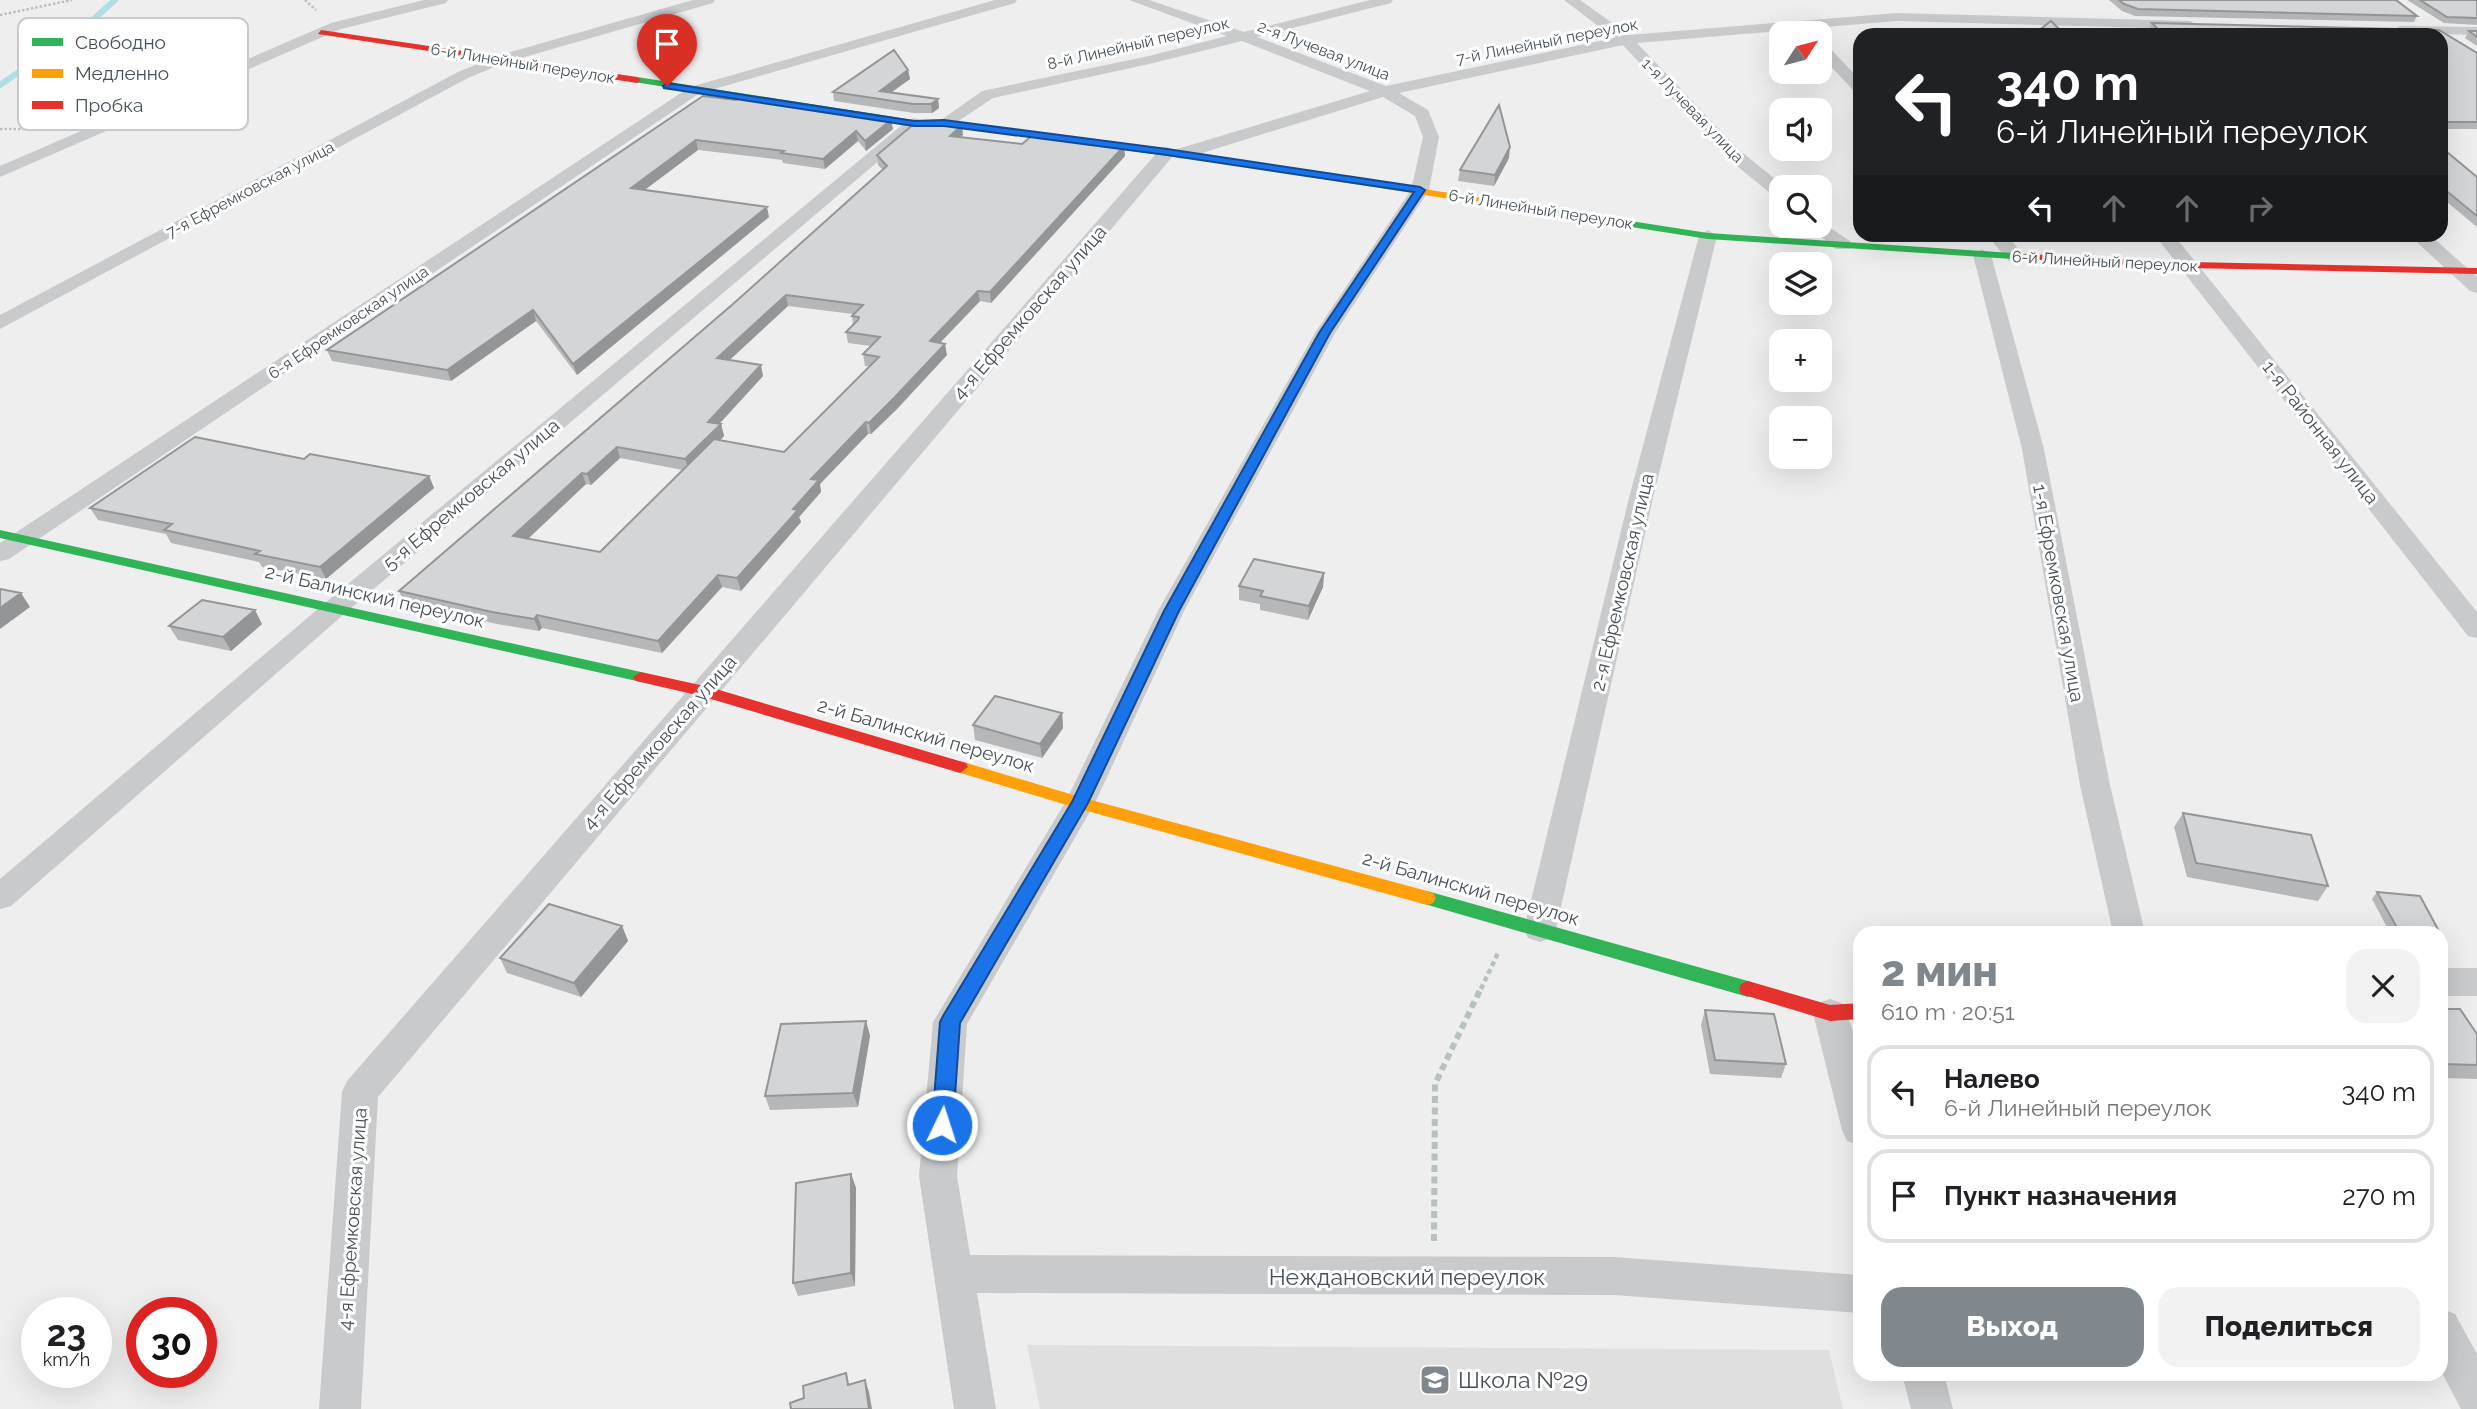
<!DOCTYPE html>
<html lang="ru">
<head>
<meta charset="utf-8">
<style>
  :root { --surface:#fff; --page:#f2f2f2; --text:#202124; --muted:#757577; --line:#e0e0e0; --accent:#81888d }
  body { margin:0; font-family:Raleway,sans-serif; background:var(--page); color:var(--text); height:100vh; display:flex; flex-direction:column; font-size:26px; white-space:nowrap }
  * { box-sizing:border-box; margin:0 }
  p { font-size:23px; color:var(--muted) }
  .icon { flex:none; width:38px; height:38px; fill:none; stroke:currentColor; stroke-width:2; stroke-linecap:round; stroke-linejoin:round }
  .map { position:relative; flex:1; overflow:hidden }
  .side { position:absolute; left:1853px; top:926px; width:595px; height:455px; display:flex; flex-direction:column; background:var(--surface); border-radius:21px; box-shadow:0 7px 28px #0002 }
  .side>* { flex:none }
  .top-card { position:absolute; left:1853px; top:28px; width:595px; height:214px; border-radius:21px; box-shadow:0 7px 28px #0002; background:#202124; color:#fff; overflow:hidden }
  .needle { width:46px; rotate:54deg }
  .tools { position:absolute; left:1769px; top:21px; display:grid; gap:14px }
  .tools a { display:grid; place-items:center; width:63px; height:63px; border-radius:14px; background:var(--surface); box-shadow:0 7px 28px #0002; font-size:35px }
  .speed { position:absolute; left:21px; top:1297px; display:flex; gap:14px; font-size:35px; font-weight:700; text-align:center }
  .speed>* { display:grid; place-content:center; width:91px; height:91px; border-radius:50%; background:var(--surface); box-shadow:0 7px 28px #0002; line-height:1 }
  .speed small { font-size:18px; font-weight:400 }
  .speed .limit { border:10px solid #d22; background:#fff; color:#111 }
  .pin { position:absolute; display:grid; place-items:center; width:60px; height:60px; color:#fff; margin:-72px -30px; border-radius:50% 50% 50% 0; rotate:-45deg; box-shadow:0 0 7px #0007 }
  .pin .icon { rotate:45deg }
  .me { position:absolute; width:77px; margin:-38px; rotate:4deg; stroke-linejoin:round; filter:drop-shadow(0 0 5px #0008) }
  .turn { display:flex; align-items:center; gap:24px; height:147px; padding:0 28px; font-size:32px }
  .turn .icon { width:91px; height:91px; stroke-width:2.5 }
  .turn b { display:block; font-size:49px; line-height:60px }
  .lanes { display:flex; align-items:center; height:66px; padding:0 28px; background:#0003; justify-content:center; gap:35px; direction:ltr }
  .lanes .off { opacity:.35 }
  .round { display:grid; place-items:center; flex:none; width:74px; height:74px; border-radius:21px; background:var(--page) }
  .headline { display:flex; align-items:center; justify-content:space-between; height:119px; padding:0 28px }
  h1 { font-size:42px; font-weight:800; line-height:52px; color:var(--accent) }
  .button { display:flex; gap:14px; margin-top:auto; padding:14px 28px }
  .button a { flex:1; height:80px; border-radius:21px; background:var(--accent); color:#fff; font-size:28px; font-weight:800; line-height:80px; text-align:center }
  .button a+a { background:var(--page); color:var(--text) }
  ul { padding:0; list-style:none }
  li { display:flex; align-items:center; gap:21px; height:94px; margin:0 14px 10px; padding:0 14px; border:4px solid var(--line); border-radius:21px }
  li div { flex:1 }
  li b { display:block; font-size:26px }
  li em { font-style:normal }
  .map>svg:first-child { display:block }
</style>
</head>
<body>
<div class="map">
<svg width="2477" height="1409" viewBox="0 0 2477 1409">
  <rect width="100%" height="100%" fill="#eee"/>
  <path fill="#e0dfdf" d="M1027 1345 1829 1350 1843 1409H1040Z"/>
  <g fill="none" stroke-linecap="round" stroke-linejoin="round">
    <path stroke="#acdfe6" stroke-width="6" d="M0 85 85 27 115 0"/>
    <path stroke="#b7c2be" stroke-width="2.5" stroke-dasharray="2.5 2" stroke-linecap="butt" d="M305 0 316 10
      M0 15 72 0
      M0 129H38"/>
    <path stroke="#b7c2be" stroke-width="4.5" stroke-dasharray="5 3.5" stroke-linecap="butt" d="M1481 989 1498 953"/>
    <path stroke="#b7c2be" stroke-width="6" stroke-dasharray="7 4.5" stroke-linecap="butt" d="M1434 1241 1435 1084 1481 988"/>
    <path fill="#c8cacc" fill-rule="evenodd" d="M424 0H448L446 3 341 29 0 177V166L331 23Z
      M693 0H715L713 3 507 62 468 78 0 329V315L458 72 497 56Z
      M995 0H1017L1015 3 700 93 9 559 0 561V543L690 87Z
      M1129 0H1149L1244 32 1370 0H1393L1391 3 1257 37 1386 86 1614 38 1564 0H1580L1629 35 1897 13 2190 21 2197 25 2190 29 1897 21 1637 43 1738 149 1785 187H1782V199L1776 198 1726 157 1623 45 1399 93 1428 110 1439 137 1429 190 1335 333 1184 611 1095 803 967 1024 957 1176 970 1255 1614 1257 1860 1275V1313L1614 1295 977 1293 996 1409H954L919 1176 933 1022 1066 801 1158 611 1315 333 1411 190 1423 137 1415 116 1383 97 1186 158 1180 159 1173 156 378 1097 361 1409H319L342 1092 347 1081 1161 148 1167 147 1174 150 1370 91 1242 41 1149 64 993 98 951 126 945 128 937 123 982 91 1149 56 1227 36Z
      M2402 26 2477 27V35L2397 33V27Z
      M1820 42 1825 43 1860 80V94L1855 92 1820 55Z
      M914 118 920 120 922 123 920 126 343 615 11 906 0 909V879L325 603 908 120Z
      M1820 221 1850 241 1852 245 1850 249H1836L1813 230 1810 226H1820Z
      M1708 230 1717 236 1653 498 1556 929 1552 938 1540 942 1528 938 1524 929 1629 498 1699 236Z
      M1986 234H2006L2025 257 2023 261H2009Z
      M2154 234H2173L2477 612V638L2468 636Z
      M2408 234H2429L2477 277V293L2470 291Z
      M1982 249 1991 255 2044 449 2110 785 2145 933H2113L2080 785 2022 449 1973 255Z
      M2441 968H2477V996H2441Z
      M1830 999 1842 1003C1864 1047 1862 1099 1860 1146L1847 1141 1842 1130 1813 1013 1818 1003Z
      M2441 1308 2455 1314 2477 1354V1409H2461L2441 1371Z
      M1902 1374H1944L1953 1409H1911Z"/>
    <path fill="#30b455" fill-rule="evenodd" d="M637 77 914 120H945L1198 154 1203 157 1198 160 945 126H914L634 82 633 80Z
      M1514 203 1708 233 2028 254 2033 257 2028 260 1708 239 1510 208V204Z
      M0 530 641 672 649 677 641 682 0 538Z
      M1427 891 1748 981 1755 984 1757 989 1755 994 1748 997 1421 903 1418 898 1421 893Z"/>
    <path fill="#ff9f0a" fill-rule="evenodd" d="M1198 154 1514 203 1519 206 1514 209 1195 159V155Z
      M960 761 1080 797 1427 891 1433 893 1436 898 1433 903 1427 905 1080 809 954 771 952 767 954 763Z"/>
    <path fill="#e5322d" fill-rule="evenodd" d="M321 30 637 77 641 80 637 83 318 34Z
      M2028 254 2189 262 2477 268V274L2189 268 2024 259V255Z
      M641 672 709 687 966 763 968 767 960 773 701 696 636 681 633 677Z
      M1748 981 1830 1005 1860 1003V1019L1830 1021 1741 994 1739 989 1741 984Z"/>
  </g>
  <path fill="#b6b7b8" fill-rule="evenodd" d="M2109 0H2396L2417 16 2414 22 2135 16 2122 11Z
    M2407 0H2477V25L2444 23Z
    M2152 23 2439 30 2477 53V129H2441V35H2154L2149 30Z
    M2469 31H2477V46L2465 38Z
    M908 70 910 79 891 92 938 99 939 108 932 113H914L834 101 833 92Z
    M703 96 893 129 866 151 858 141 825 169 783 163 782 160 698 150 644 190 769 217 577 375 536 321 451 381 332 361 327 350Z
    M963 135 961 137 1022 144 1124 146 1125 156 991 303 980 301 940 343 947 355 896 410 871 434H868L820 484 821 492 799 517 801 522 741 591 722 587 662 653 542 628 539 631 497 624 404 603 399 591 733 304 883 170 878 165 877 155ZM788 306 853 314 852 316 853 325 846 332 848 343 871 346 863 354 865 366H870L784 452 720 440 724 436 721 424H719L763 376 729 360ZM620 458 683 470 600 552 528 539 586 484 591 485Z
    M2441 147 2477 177V227L2441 197Z
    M1509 158 1494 186 1458 181 1460 170Z
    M304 459 429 476 434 488 326 579 262 567 259 562 171 543 166 534 98 520 90 508Z
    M1324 573 1323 587 1308 620 1260 610V604L1239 600V586Z
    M262 624 231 651 178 640 169 626Z
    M1062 713 1063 728 1042 758 975 740 973 725Z
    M2183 813 2328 886 2318 901 2187 877 2174 827Z
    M2377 892 2440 933H2390L2372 899Z
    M622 926 628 941 581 997 507 973 500 958Z
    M2441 1009 2477 1034V1079L2441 1078Z
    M1705 1010 1786 1064 1781 1078 1710 1074 1701 1025Z
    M866 1021 870 1036 858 1107 770 1110 765 1096Z
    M851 1174 856 1188 855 1286 798 1296 793 1283Z"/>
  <path fill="#949596" d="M908 70 910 79 881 100 880 91Z
    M938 99 939 108 932 113 931 104Z
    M891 120 893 129 866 151 865 141Z
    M962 125 963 135 951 146 950 136Z
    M856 131 858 141 825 169 823 159Z
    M696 140 698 150 634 198 631 188Z
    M1124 146 1125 156 991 303 990 292Z
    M1510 147 1509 158 1494 186 1495 175Z
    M767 207 769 217 577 375 573 364Z
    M978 291 980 301 931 352 930 341Z
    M786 295 788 306 720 369 717 358Z
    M533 310 536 321 451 381 447 370Z
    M945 344 947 355 896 410 871 434 869 423Z
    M761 365 763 376 711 433 708 422Z
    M866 422 868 434 820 484 821 492 799 517 801 522 741 591 737 578 793 509 811 479Z
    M721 424 724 436 689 471 685 459Z
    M617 447 620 458 591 485 587 474Z
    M582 473 586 484 518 548 513 536Z
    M429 476 434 488 326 579 320 567Z
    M1324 573 1323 587 1308 620 1309 606Z
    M718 575 722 587 662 653 658 641Z
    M21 593 30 607 0 629V608Z
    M255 610 262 624 231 651 223 637Z
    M537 615 542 628 539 631 534 619Z
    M1062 713 1063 728 1042 758 1040 744Z
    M622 926 628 941 581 997 574 983Z
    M866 1021 870 1036 858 1107 853 1093Z
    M851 1174 856 1188 855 1286 851 1273Z
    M865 1380 869 1392 872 1409H869Z"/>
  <path fill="#d4d5d6" stroke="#949596" stroke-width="2" fill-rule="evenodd" d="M2119 0H2396L2417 16 2138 9 2124 4Z
    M2420 0H2477V18L2447 17Z
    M2051 21 2065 35 2034 34Z
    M2152 23 2439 30 2477 53V122H2441V35H2164Z
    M2469 31H2477V37Z
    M894 50 908 70 880 91 938 99 931 104H913L833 92Z
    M703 96 736 100 741 97 891 120 865 141 856 131 823 159 781 153 784 151 696 140 631 188 767 207 573 364 533 310 447 370 327 350Z
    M1499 105 1510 147 1495 175 1460 170Z
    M915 123 962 125 950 136 1022 144 1033 135 1124 146 990 292 978 291 930 341 945 344 894 398 869 423 866 422 811 479 819 480 793 509 798 510 737 578 718 575 658 641 537 615 534 619 492 612 399 591 733 304 887 166 877 155ZM786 295 863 305 852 316 859 317 858 320 846 332 880 337 863 354 879 357 784 452 714 439 600 552 513 536 582 473 587 474 617 447 685 459 721 424 708 422 761 365 717 358Z
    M2441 147 2477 177V216L2444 189H2441Z
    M195 437 304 459 310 454 429 476 320 567 255 554 260 551 164 530 172 524 90 508Z
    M1254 559 1324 573 1309 606 1260 596 1263 591 1239 586Z
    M0 589 21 593 0 608Z
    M202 600 255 610 223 637 169 626Z
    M995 696 1062 713 1040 744 973 725Z
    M2183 813 2311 835 2328 886 2196 863Z
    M2377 892 2420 896 2440 933H2400Z
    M549 904 622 926 574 983 500 958Z
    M2441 1009H2460L2477 1034V1065L2441 1064Z
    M1705 1010 1774 1014 1786 1064 1715 1060Z
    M866 1021 853 1093 765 1096 781 1024Z
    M851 1174V1273L793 1283 796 1183Z
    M846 1373 848 1385 865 1380 869 1409H791L790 1403 804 1398 803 1386Z"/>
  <path fill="#1a73e8" stroke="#114b97" stroke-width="2" d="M667 83 914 121 944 120 1167 149 1420 187 1425 190 1330 333 1179 611 1088 803 960 1023 953 1125 950 1131 942 1134 935 1131 932 1125 940 1022 943 1016 1072 802 1164 611 1319 333 1414 192 1167 155 944 126H914L664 88 663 86Z"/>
  <defs>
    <g id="school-square" transform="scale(1.575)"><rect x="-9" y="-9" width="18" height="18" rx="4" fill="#81888d" stroke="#fff"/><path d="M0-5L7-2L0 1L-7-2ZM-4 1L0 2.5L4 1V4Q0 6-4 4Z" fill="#fff"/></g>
  </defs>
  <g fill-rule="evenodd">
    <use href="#school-square" x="1435" y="1380"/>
  </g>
  <g text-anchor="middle" stroke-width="6" stroke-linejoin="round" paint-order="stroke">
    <g font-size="16" fill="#475159" stroke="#fff">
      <text transform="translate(1547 41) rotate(-11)" y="6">7-й Линейный переулок</text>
      <text transform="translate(1138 43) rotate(-13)" y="6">8-й Линейный переулок</text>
      <text transform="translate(1324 50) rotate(21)" y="6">2-я Лучевая улица</text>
      <text transform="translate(523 63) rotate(9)" y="6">6-й Линейный переулок</text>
      <text transform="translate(1693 110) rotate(46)" y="6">1-я Лучевая улица</text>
      <text transform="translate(250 189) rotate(-28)" y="6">7-я Ефремковская улица</text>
      <text transform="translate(1541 209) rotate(9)" y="6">6-й Линейный переулок</text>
      <text transform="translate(2105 261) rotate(3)" y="6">6-й Линейный переулок</text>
      <text transform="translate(348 322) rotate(-34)" y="6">6-я Ефремковская улица</text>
    </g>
    <g font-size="19" fill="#475159" stroke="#fff">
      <text transform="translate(1029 312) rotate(-49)" y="7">4-я Ефремковская улица</text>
      <text transform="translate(2321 432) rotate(52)" y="7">1-я Районная улица</text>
      <text transform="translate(471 494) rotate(-40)" y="7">5-я Ефремковская улица</text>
      <text transform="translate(1622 582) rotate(-77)" y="7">2-я Ефремковская улица</text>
      <text transform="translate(2059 593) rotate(80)" y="7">1-я Ефремковская улица</text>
      <text transform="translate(375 596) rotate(13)" y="7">2-й Балинский переулок</text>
      <text transform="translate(926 735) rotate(16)" y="7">2-й Балинский переулок</text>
      <text transform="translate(659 742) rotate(-49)" y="7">4-я Ефремковская улица</text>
      <text transform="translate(1471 888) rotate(16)" y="7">2-й Балинский переулок</text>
      <text transform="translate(352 1219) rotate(-86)" y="7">4-я Ефремковская улица</text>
    </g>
    <g font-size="23" fill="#475159" stroke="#fff">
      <text x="1407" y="1285">Неждановский переулок</text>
    </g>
    <g font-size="23" fill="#475159" stroke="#fff" text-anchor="start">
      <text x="1458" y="1388">Школа №29</text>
    </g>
  </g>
  <rect x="18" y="18" width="230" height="112" rx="10" fill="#fff" stroke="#c8cbcd" stroke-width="2"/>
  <rect x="32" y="38" width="31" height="8" fill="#30b455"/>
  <rect x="32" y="69" width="31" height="9" fill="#ff9f0a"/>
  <rect x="32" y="101" width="31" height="8" fill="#e5322d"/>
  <g font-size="19" fill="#475159">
    <text x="75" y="49">Свободно</text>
    <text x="75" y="80">Медленно</text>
    <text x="75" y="112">Пробка</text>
  </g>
</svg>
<div class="tools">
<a><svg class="needle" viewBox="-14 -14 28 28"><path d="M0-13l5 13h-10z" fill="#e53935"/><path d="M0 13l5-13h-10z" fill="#757577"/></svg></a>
<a><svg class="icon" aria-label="sound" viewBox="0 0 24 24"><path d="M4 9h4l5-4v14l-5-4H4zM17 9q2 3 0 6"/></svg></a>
<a><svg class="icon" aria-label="search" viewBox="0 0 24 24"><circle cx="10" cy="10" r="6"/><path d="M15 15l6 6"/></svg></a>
<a><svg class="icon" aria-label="layers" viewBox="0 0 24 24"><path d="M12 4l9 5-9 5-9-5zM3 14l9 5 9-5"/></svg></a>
<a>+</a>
<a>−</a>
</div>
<div class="speed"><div>23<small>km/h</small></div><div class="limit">30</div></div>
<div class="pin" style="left:667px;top:86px;background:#d93025"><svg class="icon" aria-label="arrive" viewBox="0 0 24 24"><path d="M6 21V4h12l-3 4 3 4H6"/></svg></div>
<svg class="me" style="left:942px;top:1125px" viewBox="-20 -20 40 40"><circle r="17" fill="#1a73e8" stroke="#fff" stroke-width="3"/><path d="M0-11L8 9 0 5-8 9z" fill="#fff"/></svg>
<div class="top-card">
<div class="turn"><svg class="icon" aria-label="left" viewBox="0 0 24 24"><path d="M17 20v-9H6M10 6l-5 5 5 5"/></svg><div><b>340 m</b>6-й Линейный переулок</div></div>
<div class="lanes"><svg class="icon" aria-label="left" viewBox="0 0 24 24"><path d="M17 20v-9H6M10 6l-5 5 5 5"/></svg><svg class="icon off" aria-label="ahead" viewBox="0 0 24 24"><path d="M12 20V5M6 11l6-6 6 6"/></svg><svg class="icon off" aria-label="ahead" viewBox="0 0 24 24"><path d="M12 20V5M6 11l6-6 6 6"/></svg><svg class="icon off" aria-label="right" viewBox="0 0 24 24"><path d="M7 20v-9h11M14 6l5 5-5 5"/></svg></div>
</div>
<section class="side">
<div class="headline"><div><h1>2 мин</h1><p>610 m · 20:51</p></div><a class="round"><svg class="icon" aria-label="close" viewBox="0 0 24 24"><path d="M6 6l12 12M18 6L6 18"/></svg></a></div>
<ul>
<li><svg class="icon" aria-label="left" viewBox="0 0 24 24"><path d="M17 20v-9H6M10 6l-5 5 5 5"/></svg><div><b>Налево</b><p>6-й Линейный переулок</p></div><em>340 m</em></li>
<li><svg class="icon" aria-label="arrive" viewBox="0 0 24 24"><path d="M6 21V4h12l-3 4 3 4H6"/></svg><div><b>Пункт назначения</b></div><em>270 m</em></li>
</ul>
<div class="button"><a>Выход</a><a>Поделиться</a></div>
</section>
</div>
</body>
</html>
